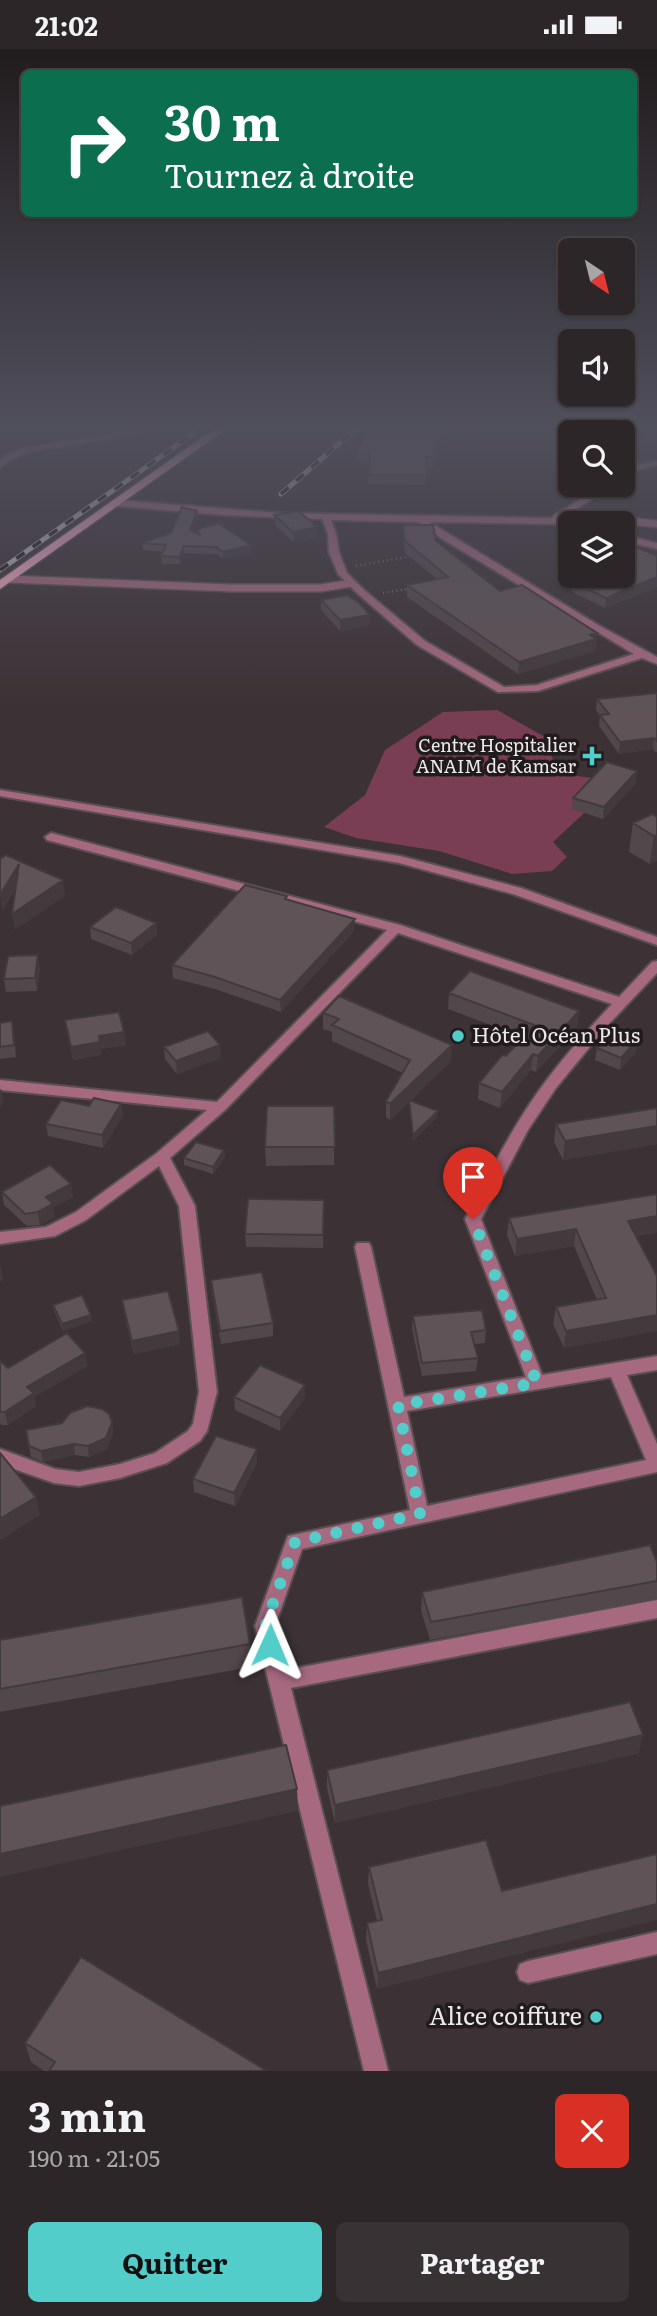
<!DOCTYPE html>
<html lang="fr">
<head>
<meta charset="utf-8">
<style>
  :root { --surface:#2d2628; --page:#393234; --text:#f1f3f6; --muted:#a7a5a8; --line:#484345; --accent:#53cdca }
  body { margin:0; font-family:Literata,serif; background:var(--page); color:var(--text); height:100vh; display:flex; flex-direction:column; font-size:26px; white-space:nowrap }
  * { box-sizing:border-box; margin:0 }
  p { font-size:23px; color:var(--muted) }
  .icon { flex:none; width:38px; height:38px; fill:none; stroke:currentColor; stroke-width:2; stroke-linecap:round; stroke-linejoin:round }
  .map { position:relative; height:2022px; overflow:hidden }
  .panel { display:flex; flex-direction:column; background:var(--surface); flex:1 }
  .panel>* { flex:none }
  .top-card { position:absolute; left:21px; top:21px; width:616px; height:147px; border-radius:10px; box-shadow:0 2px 5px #0004,0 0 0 2px var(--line); background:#0b6e4f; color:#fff; overflow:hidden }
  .needle { width:46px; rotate:145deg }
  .controls { position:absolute; left:558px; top:189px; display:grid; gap:14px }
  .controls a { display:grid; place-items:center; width:77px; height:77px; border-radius:10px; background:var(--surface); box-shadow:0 2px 5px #0004,0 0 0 2px var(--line); font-size:35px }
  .pin { position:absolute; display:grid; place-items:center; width:60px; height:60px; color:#fff; margin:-72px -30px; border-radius:50% 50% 50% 0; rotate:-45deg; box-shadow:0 0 7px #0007 }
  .pin .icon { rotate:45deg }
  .me { position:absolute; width:77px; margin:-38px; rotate:1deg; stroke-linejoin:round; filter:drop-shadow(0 0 5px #0008) }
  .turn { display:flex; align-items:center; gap:24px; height:147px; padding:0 28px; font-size:32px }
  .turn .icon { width:91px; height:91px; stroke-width:2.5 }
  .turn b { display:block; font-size:49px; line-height:60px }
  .round { display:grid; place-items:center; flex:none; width:74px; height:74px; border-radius:10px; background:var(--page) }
  .headline { display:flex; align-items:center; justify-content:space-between; height:119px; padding:0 28px }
  h1 { font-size:42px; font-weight:700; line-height:52px }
  .primary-button { display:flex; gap:14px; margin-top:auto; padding:14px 28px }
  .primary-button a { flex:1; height:80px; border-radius:10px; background:var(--accent); color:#111; font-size:28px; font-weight:700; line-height:80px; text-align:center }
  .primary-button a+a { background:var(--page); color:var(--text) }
  .status { display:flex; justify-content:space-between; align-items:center; height:49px; padding:0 35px; background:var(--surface); direction:ltr }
  .status svg { height:19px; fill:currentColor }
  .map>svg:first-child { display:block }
</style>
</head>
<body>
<div class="status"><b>21:02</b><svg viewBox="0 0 49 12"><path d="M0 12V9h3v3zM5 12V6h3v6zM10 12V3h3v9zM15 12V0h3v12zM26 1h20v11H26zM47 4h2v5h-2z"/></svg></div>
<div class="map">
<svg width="657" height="2022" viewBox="0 0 657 2022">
  <rect width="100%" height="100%" fill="#3c3235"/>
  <path fill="#793d54" d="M497 661 545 688C554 725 568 727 603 730L611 739 553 793 567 808 552 822 512 825 439 802 356 789 324 778 365 746 385 701 443 663Z"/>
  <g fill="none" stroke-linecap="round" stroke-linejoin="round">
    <g stroke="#594f52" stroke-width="10">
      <path id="service" d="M557 468H590L657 475
        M8 530 232 539H321L352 534"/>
    </g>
    <g stroke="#594f52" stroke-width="4">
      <path id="minor" d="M148 378H161L141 385 31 402 14 409 0 418V412L8 405 26 399Z
        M561 378H572L582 383H572Z
        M623 401 637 411 638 416 657 412V416L636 421 623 428V422L629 418 630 414 623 407Z
        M603 436H612L560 471 573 474H570V479L553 475 429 473 598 576 657 608V615L642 609 538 642 498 643 417 596 357 544 338 525 329 503 328 485 322 470 224 466 116 457 112 454 116 451 279 464 551 469ZM331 471 418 473 444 491 634 605 537 636 504 638 425 592 363 540 347 524 339 503 336 485Z
        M623 486 657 494V500L623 492Z
        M0 741 400 807 521 839 657 888V896L513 845 399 814 0 747Z
        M51 784 400 876 619 948 652 913 657 912V924L607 977 556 1039 528 1081 481 1170 542 1326 657 1307V1321L627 1326 657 1395V1423L302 1500 275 1577 286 1621 657 1551V1569L291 1639 388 2022H364L255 1577 288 1487 410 1461 355 1198 357 1194H369L371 1198 404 1348 526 1328 465 1170C486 1131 505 1092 529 1056 553 1020 582 987 612 955L398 884 225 1061 170 1109 195 1157 217 1343 207 1382 200 1392 167 1414 120 1429 79 1437 54 1434 0 1415V1400L55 1420 79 1423 120 1415 155 1404 188 1382 193 1375 199 1343 179 1157 159 1117 86 1171 55 1187 0 1195V1183L46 1178 76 1163 157 1104 207 1061 0 1041V1031L217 1053 387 881 47 791 45 788ZM611 1328 646 1411 427 1457 407 1362Z
        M657 1883V1905L528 1934 520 1931 517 1923 520 1915 528 1912Z"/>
    </g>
    <g stroke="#594f52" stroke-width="3">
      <path id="primary" d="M217 378H229L0 540V531Z"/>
    </g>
    <path stroke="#736a6c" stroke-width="2.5" stroke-dasharray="1 3.5" stroke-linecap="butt" d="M356 517 412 507
      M383 544 413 539"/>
    <use href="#service" stroke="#a6697f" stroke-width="7"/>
    <use href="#minor" fill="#a6697f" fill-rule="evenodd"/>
    <use href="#primary" fill="#f9adc7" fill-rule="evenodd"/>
    <g stroke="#c1b9bb" stroke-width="5">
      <path id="rail" d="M281 445 358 378
        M0 521 203 378"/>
    </g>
    <use href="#rail" stroke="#201b1d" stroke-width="3.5" stroke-dasharray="10" stroke-linecap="butt"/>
  </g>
  <path fill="#52474b" d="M370 378H488L475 386 447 380 433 418H426V436L368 435 369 414 357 413V403Z
    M657 378V394L652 395 642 391 623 396V383H570V397L560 393V383Z
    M274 466 317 488 294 493 275 476Z
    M198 469 193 482 195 483V481L251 496V504L223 510 217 505 184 504 180 515H162L161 507 163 503 143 501 142 494 171 484Z
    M403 476 436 492 500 542 597 584 595 602 518 625 407 548V536L437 530 405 504 403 487Z
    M657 507V538L605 559 572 543 573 533Z
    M321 551 370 576 340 582 321 561Z
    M657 644V703H655L653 700 619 705 599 677 600 666 596 661 597 650Z
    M636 734 603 770 572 760 573 749Z
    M657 768 650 815 629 803 633 774Z
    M287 850 354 882 281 963 215 940 173 929 172 916Z
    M156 874 157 886 132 906 91 890 90 878Z
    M40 918 37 942 6 943 4 930Z
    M449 944 579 962 577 978 536 1023 531 1021 500 1059 478 1050 479 1034 523 988 448 960Z
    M323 964 451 1012 410 1052 437 1068 413 1092 409 1053 390 1071 386 1068V1052L403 1024 332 992V983L323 980Z
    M65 971 124 983 126 996 101 1000V1006L73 1011Z
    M0 974 14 985 16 1008 0 1010Z
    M164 998 221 1009 177 1025 165 1010Z
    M597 999 636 1003 620 1021 595 1011Z
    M121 1055 123 1067 103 1099 48 1087 46 1075 89 1057Z
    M334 1057V1116L266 1117 265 1098Z
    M657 1059V1095L563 1111 554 1093 556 1075Z
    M224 1101 225 1108 213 1125 184 1116V1109Z
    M2 1143 73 1148 53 1158 55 1167 40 1176 27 1177 4 1156Z
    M324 1151 323 1199 246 1198 245 1185Z
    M509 1169 657 1183 636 1187 657 1227V1282L564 1299 553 1275 556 1258 597 1251 574 1197 515 1207 507 1186Z
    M211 1231 273 1274V1287L221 1295 212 1244Z
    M122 1251 180 1295 134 1305 124 1264Z
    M53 1256 92 1272 63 1282 54 1262Z
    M413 1267 486 1281 485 1294 474 1295 478 1309 476 1322 422 1327 412 1280Z
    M85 1304 87 1317 34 1348 36 1357 8 1376H2L0 1374V1312L8 1319Z
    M234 1348 305 1349 280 1382 235 1361Z
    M112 1373 113 1384 107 1400 89 1408 75 1406 43 1413 31 1408 26 1381Z
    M257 1400V1413L235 1457 194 1443 193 1430Z
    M657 1513V1550L430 1591 421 1562 422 1543Z
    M0 1591 250 1595 251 1618 0 1663Z
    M639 1704 335 1774 327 1739V1721Z
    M486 1791 377 1940 366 1891 367 1874 377 1872 368 1835 369 1818Z
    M25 1994 267 2022H44L31 2013Z"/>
  <path fill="#423a3d" d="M445 378H447V380L433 418V408Z
    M476 378H488L475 386Z
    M643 381 642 391 623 396V387Z
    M657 385V394L652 395 653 386Z
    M197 462 198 469 190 488V481Z
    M317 478V488L294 493 293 483Z
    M251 496V504L223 510V503Z
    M184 497V504L180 515 179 508Z
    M657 528V538L605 559 606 549Z
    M370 566V576L340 582V571Z
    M597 584 595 602 518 625 519 613Z
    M654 689 653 700 619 705 620 693Z
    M637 722 636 734 603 770 604 758Z
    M657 786V812L650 815 654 787Z
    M19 815 22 830 2 863 0 846Z
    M63 831 65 847 15 881 12 865Z
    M355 870 354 882 281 963 280 951Z
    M156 874 157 886 132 906 131 894Z
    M38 906 40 918 37 942 35 929Z
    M579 962 577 978 536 1023 538 1007Z
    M124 983 126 996 101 1000V1006L73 1011 71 998 99 987Z
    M638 990 636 1003 620 1021 621 1009Z
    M220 996 221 1009 177 1025 176 1012Z
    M452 996 451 1012 390 1071V1055Z
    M533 1005 531 1021 500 1059 502 1043Z
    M1 1039 3 1052 0 1061V1043Z
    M121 1055 123 1067 103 1099 102 1086Z
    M438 1062 437 1068 413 1092V1086Z
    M657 1077V1095L563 1111 565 1092Z
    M224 1101 225 1108 213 1125V1118Z
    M71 1135 73 1148 53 1158 55 1167 40 1176 38 1163 46 1148Z
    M657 1167V1183L625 1188 628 1172Z
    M576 1180 574 1197 515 1207 517 1190Z
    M0 1217H1L3 1230 0 1233Z
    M91 1266 92 1272 63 1282 62 1275Z
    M657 1266V1282L564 1299 566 1282Z
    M179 1282 180 1295 134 1305 132 1292Z
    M85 1304 87 1317 34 1348 36 1357 8 1376 5 1363 27 1338Z
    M305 1336V1349L280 1382V1369Z
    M112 1373 113 1384 107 1400 89 1408 88 1397Z
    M74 1395 75 1406 43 1413 41 1402Z
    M257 1400V1413L235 1457 234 1444Z
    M36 1448 40 1466 0 1491V1470Z
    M643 1686 639 1704 335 1774V1756Z
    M297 1740 298 1762 0 1828V1805Z
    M657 1855V1871L377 1940 378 1924Z"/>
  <path fill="#5f5357" stroke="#423a3d" stroke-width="2" d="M370 378H445L433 408H426L427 426H369L370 404 357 403 368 379Z
    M576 378H657V385L653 386 643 381 623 387V383H570V388L560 383Z
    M182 458 197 462 190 481 201 486 195 481 218 474 251 496 223 503 216 498 184 497 179 508 161 507 166 496 142 494 171 484Z
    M298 462 317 478 293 483 274 466Z
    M403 476H433L436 492 500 542 522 536 597 584 590 586 596 590 519 613 407 536 448 528 405 492Z
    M625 493 657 507V528L606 549 573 533 589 527H623V494Z
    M347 546 358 553 370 566 340 571 321 551Z
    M657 644V692L654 689 620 693 600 666 609 665 597 650Z
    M607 713 637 722 604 758 573 749Z
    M652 765 657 768V786L654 787 633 774Z
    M6 806 63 831 12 865 19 815 0 846V810Z
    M245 836 287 847 285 850 355 870 280 951 215 928 172 916Z
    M116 858 156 874 131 894 90 878Z
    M38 906 35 929 4 930 8 907Z
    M470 922 579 962 538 1007 533 1005 502 1043 479 1034 502 1006 506 1007 534 976 449 944Z
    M339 947 452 996 390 1055 386 1052 410 1011 332 976 339 970 323 964Z
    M119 963 124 983 99 987 100 993 71 998 65 971Z
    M12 972 14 996 0 998V974Z
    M613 981 638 990 621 1009 597 999Z
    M208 982 220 996 176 1012 164 998Z
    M94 1049 121 1055 102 1086 46 1075 61 1051 89 1057Z
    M409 1051 438 1062 413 1086Z
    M267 1057H334L335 1098H265Z
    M657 1059V1077L565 1092 556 1075Z
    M196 1093 224 1101 213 1118 184 1109Z
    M50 1116 71 1135 46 1148 53 1155 38 1163 25 1165 2 1143Z
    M657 1145V1167L628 1172 657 1227V1266L566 1282 556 1258 606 1249 576 1180 517 1190 509 1169Z
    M248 1150 324 1151 323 1186 245 1185Z
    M262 1223 273 1274 220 1282 211 1231Z
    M168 1242 179 1282 132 1292 122 1251Z
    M82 1246 91 1266 62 1275 53 1256Z
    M482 1261 486 1281 471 1283 478 1309 422 1314 413 1267Z
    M67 1284 85 1304 27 1338 34 1344 5 1363H0V1312L8 1319Z
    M260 1316 305 1336 280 1369 234 1348Z
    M87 1357 102 1360 109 1365 112 1373 106 1389 88 1397 74 1395 41 1402 29 1397 26 1381 62 1374 70 1364Z
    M216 1387 257 1400 234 1444 193 1430Z
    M0 1404 36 1448 0 1470Z
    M650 1496 657 1513V1532L431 1573 422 1543Z
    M242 1548 250 1595 0 1640V1591Z
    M630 1653 643 1686 335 1756 327 1721Z
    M286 1696 297 1740 0 1805V1757Z
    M486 1791 502 1842 657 1805V1855L378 1924 367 1874 382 1871 369 1818Z
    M81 1908 267 2022H49L55 2013 25 1994Z"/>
  <linearGradient id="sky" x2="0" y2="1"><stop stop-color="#211c1d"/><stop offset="0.57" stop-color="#504f5c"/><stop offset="1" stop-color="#504f5c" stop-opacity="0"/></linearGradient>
  <rect width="657" height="661" fill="url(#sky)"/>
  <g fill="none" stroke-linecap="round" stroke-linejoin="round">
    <path stroke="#53cdca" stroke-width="12" stroke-dasharray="0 21.6" d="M270 1596 265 1577 295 1493 420 1465 398 1356 537 1334 473 1170"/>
  </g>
  <g fill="#53cdca" stroke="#201b1d" stroke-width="2.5">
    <path d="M588.5 696.5h7v7h7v7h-7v7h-7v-7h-7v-7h7z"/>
    <circle cx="458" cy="987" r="7"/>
    <circle cx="596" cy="1968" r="7"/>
  </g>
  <g text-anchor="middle" stroke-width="7" stroke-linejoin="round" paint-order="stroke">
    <g font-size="18" fill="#efe8ea" stroke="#201b1d" text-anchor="end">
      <text x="576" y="703">Centre Hospitalier<tspan x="576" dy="21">ANAIM de Kamsar</tspan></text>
    </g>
    <g font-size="21" fill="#efe8ea" stroke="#201b1d" text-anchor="start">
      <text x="472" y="994">Hôtel Océan Plus</text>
    </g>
    <g font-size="24" fill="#efe8ea" stroke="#201b1d" text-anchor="end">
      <text x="582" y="1976">Alice coiffure</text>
    </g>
  </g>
</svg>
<div class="controls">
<a><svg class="needle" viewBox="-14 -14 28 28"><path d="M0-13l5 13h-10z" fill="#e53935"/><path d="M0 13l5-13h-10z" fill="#a7a5a8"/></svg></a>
<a><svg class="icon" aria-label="sound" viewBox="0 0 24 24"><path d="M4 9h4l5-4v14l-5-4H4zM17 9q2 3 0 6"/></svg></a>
<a><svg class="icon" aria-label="search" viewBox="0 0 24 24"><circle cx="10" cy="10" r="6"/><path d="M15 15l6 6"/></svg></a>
<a><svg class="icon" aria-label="layers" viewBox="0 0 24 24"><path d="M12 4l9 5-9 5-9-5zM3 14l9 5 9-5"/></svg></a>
</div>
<div class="pin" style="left:473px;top:1170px;background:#d93025"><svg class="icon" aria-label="arrive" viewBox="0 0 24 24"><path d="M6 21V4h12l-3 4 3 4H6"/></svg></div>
<svg class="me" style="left:270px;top:1596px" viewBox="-20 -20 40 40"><path d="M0-17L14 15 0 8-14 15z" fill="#53cdca" stroke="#fff" stroke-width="4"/></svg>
<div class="top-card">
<div class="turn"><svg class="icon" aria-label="right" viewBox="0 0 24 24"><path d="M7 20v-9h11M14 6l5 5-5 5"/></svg><div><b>30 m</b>Tournez à droite</div></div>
</div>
</div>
<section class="panel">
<div class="headline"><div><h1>3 min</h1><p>190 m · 21:05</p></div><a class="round" style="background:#d93025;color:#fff"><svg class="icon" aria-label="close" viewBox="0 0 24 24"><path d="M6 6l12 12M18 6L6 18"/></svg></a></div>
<div class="primary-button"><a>Quitter</a><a>Partager</a></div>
</section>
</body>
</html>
